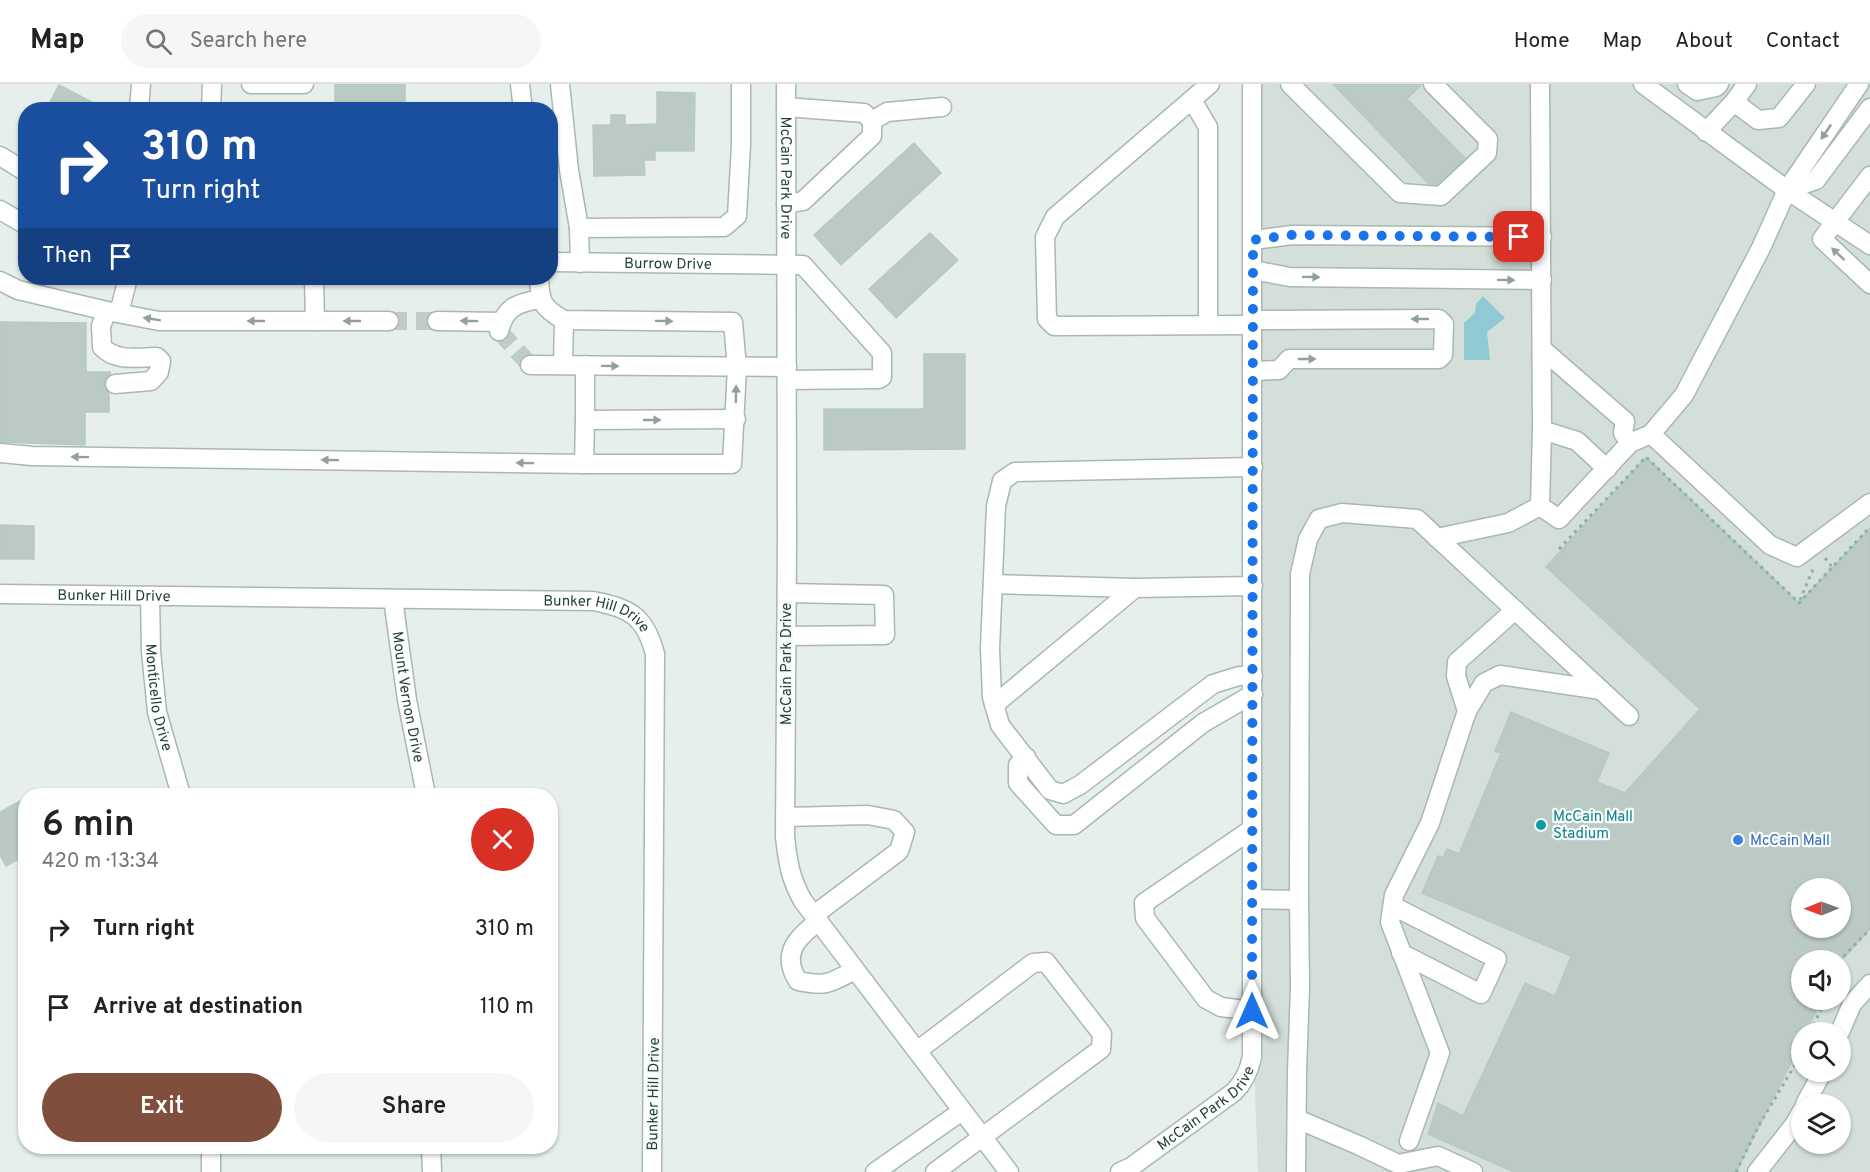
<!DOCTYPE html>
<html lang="en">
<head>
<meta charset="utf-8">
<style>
  :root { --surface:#fff; --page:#f6f6f6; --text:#222; --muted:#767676; --line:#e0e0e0; --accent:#804e3d }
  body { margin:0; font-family:Overpass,sans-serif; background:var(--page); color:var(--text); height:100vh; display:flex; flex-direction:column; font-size:22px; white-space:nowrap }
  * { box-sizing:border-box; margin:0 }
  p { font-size:20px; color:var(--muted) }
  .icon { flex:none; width:33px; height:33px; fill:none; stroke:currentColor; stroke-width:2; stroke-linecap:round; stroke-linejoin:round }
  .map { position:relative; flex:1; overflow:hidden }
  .side { position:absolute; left:18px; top:704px; width:540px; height:366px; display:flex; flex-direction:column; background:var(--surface); border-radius:24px; box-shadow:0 2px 4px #0004 }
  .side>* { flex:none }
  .guide { position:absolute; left:18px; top:18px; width:540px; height:183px; border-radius:24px; box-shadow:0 2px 4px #0004; background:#1a4fa0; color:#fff; overflow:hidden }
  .needle { width:39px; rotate:269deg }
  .buttons { position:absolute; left:1791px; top:794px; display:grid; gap:12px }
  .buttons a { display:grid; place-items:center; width:60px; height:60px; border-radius:50%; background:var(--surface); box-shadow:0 2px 4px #0004; font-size:30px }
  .pin { position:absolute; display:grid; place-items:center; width:51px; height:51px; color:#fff; margin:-26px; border-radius:12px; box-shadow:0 3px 9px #0006 }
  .me { position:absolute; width:66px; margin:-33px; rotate:0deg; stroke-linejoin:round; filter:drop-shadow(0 0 4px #0008) }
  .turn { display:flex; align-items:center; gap:21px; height:126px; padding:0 24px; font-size:27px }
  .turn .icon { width:78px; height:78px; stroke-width:2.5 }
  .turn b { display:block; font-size:42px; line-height:51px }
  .then { display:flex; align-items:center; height:57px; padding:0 24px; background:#0003; gap:12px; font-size:22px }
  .round { display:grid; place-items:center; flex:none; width:63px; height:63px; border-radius:32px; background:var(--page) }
  .overview { display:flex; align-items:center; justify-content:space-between; height:102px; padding:0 24px }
  h1 { font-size:36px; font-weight:600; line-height:45px }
  .button { display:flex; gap:12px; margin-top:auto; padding:12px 24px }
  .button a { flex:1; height:69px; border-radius:36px; background:var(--accent); color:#fff; font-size:24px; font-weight:600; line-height:69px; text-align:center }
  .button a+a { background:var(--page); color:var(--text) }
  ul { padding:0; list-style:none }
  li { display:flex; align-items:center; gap:18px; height:78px; padding:0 24px }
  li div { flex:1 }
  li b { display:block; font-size:22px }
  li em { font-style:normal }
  header { display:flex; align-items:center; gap:36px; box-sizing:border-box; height:84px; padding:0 30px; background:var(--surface); border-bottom:2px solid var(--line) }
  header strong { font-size:28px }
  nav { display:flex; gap:33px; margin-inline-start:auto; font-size:21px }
  .search { width:420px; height:54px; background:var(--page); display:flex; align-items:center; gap:15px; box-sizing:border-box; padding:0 21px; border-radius:33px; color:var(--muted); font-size:22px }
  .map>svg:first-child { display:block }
</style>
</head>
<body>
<header>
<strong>Map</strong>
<div class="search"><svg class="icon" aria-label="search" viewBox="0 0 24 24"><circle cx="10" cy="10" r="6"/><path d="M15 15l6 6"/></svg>Search here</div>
<nav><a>Home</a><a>Map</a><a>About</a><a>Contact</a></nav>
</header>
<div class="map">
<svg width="1870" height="1088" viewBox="0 0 1870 1088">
  <rect width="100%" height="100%" fill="#e6efeb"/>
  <path fill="#d4dfda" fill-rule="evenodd" d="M1251 0H1870V1088H1258L1252 927ZM1802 804H1840V843H1802ZM1802 876H1840V915H1802ZM1802 948H1840V987H1802ZM1802 1020H1840V1059H1802Z"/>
  <path fill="#8ec9d4" d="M1483 212 1505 234 1487 248 1490 276H1464V239L1475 229 1476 220Z"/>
  <path fill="#bbcac4" stroke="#b8c9c2" stroke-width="1.5" fill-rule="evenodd" d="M335 0H405V23H335Z
    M1333 0H1422L1407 15 1465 74 1437 100H1429Z
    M59 1 107 26H46Z
    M657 8 695 9 694 67H655V76H644L645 91 594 92 593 41H611V31H625V41L657 40Z
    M914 59 941 89 841 181 814 151Z
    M930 149 958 176 896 234 869 205Z
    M0 238 86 239V288H110V290L105 295 104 300 109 310V328H85V361L0 358Z
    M924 270H965V365L824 366V325H924Z
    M1646 373 1799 519 1870 444V845L1842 876H1802V915H1822L1806 948H1802V957L1736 1088H1514L1428 1050 1438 1019 1463 1032 1525 899 1555 912 1571 872 1422 809 1438 772 1443 774 1447 765 1459 770 1501 669 1495 667 1511 628 1609 669 1597 698 1625 709 1700 625 1546 483ZM1802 804H1840V843H1802Z
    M0 441 34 442V475H0Z
    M20 717 26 727V771L6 782 0 771V728Z"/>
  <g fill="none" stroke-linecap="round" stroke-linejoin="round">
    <path stroke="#bfccc8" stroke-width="18" stroke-dasharray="18 9" stroke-linecap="butt" d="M389 237H437
      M499 247 530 281"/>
    <g stroke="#a8b8b2" stroke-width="21">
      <g id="minor">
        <path d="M251 0H304"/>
        <path d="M520 0 523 26"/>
        <path d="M560 0 569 86 579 144 724 143 737 132 741 61V0"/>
        <path id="s1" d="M786 0 787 455 785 753C788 779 790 794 803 817L1009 1088"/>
        <path d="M1210 0 1055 133 1045 153 1047 235 1054 242 1253 241"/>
        <path d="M1290 0 1400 109 1441 112 1487 69 1488 55 1433 0"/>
        <path d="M1643 0 1787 106 1870 161"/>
        <path d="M1687 0 1697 7 1716 3 1719 0"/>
        <path d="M1859 0 1787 106 1761 164 1684 311 1651 350 1770 461 1797 473 1870 419"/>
        <path d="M1192 16 1208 43V240"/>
        <path d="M1734 18 1758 36 1779 34 1806 0"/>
        <path d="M786 23 864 29 872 37V52L803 117 786 120"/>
        <path d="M139 26 141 0"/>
        <path d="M211 26 212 0"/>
        <path d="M872 37 887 28 942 23"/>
        <path d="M1706 48 1734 18 1747 0"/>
        <path d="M0 72 26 88"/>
        <path d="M1870 92 1822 155 1870 200"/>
        <path d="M1787 106 1816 96 1870 24"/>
        <path d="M0 126 26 141"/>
        <path d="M579 144 580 179"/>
        <path d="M1253 156 1292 151 1542 153"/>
        <path id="s2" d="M550 178 803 181 882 269V293L879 295 787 296"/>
        <path d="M1253 186 1290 193 1542 196"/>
        <path d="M314 194 315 237"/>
        <path d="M539 194C540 218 542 224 564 236L733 238 737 284 732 380H584L585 336"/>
        <path d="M0 197 18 206 107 227 159 237H389"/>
        <path d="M107 227 101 242 102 263C116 278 138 273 157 273L161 277 159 288 151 297 115 300"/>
        <path d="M119 229 128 194"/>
        <path d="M1253 236 1439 235 1444 240 1443 271 1439 275H1289L1279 286 1253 287"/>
        <path d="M437 237 502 238"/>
        <path d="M499 247C505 223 517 219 540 215"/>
        <path d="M1542 265 1625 337 1623 349 1630 359"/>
        <path d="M530 281 787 283"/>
        <path d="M563 281 564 236"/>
        <path d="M585 281V336L736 335"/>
        <path d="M1542 346 1577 357 1607 385"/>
        <path d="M0 369 32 372 584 380"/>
        <path d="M1540 422 1559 435 1630 359 1651 350"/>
        <path d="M1437 454 1508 439 1540 422 1542 346 1540 0"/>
        <path d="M993 500 1135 504"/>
        <path id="s3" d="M0 510 593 517C630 524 645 532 655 570L652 1088"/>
        <path id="s4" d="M150 512 151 567 157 628 181 711"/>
        <path id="s5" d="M393 515 407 616 426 711"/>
        <path d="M787 552 885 551 884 511 787 509"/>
        <path d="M1253 592H1239L1213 600 1080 701 1063 710 1050 706 1000 641 992 613 990 565 996 422 1002 397 1015 388 1253 383"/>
        <path d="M994 621 1135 504 1253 502"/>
        <path d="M1467 627 1484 599 1500 591 1601 606"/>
        <path d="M1026 673 1018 681V699L1056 741H1074L1203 639 1253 610"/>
        <path d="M785 733 868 731 894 736 905 748 899 767 814 831"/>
        <path d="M1252 815 1299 816"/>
        <path d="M1393 822 1497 875 1481 910 1401 869"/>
        <path d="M819 837C796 854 781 870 798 897 827 903 830 899 855 886"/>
        <path d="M1252 927 1221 923 1206 915 1145 834 1144 819 1252 745"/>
        <path d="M1840 948 1852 920 1870 900"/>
        <path d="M917 967 1033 879 1046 878 1102 950 1101 965 935 1088"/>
        <path d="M1805 1020 1823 987"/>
        <path d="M1297 1035 1358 1061 1398 1080 1438 1072 1473 1088"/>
        <path d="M1409 1057 1440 969 1390 838 1394 811 1430 739 1467 627 1456 592 1457 578 1515 526"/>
        <path d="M431 1062 432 1088"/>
        <path d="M211 1088V1062"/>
        <path d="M875 1088 962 1027"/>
        <path id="s6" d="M1120 1088 1131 1083 1234 1008C1244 998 1249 987 1252 973V0"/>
        <path d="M1296 1088 1297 987 1300 903 1299 816 1300 490 1308 455 1319 435 1342 429 1417 435 1629 632"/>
        <path d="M1757 1088 1794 1041 1802 1027"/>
      </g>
    </g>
    <path stroke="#86b3a5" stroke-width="3" stroke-dasharray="3 4.5" stroke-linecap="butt" d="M1559 465 1646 373 1799 519 1870 443
      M1825 474 1833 484
      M1800 516 1814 483
      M1840 879 1843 873 1870 845
      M1811 948 1825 915
      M1736 1088 1758 1043 1802 969"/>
    <use href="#minor" stroke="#fff" stroke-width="18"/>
  </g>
  <defs><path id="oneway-solid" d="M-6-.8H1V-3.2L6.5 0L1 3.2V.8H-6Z" transform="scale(1.5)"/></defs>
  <g fill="#92a09c">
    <use href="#oneway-solid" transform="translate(1826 48) rotate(124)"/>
    <use href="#oneway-solid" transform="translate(1838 170) rotate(-137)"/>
    <use href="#oneway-solid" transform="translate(1311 193) rotate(1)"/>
    <use href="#oneway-solid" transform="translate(1506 196) rotate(1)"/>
    <use href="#oneway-solid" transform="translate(152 235) rotate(-171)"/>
    <use href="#oneway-solid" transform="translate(1420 235) rotate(180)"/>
    <use href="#oneway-solid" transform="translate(256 237) rotate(180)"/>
    <use href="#oneway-solid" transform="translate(352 237) rotate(-180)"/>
    <use href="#oneway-solid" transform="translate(469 237) rotate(-179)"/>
    <use href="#oneway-solid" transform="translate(664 237) rotate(1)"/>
    <use href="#oneway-solid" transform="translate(1307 275)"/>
    <use href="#oneway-solid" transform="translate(610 282) rotate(1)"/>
    <use href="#oneway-solid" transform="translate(736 310) rotate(-89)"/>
    <use href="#oneway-solid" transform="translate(652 336)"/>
    <use href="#oneway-solid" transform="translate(80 373) rotate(-179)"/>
    <use href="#oneway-solid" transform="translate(330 376) rotate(-179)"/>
    <use href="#oneway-solid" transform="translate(525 379) rotate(-179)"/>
  </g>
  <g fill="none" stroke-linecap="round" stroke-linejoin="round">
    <path stroke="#1a73e8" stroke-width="10" stroke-dasharray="0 18" d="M1252 927 1253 156 1292 151 1519 153"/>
  </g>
  <circle fill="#0f9aa8" stroke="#f7fbf9" stroke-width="2" cx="1541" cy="741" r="6"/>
  <circle fill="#3f7fe0" stroke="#f7fbf9" stroke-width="2" cx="1738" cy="756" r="6"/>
  <g text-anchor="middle" stroke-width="4.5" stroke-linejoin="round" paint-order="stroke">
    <g font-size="15" fill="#24423a" stroke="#f7fbf9">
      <text dy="5" stroke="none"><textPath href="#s1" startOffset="94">McCain Park Drive</textPath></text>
      <text dy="5" stroke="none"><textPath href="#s2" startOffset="118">Burrow Drive</textPath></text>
      <text dy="5" stroke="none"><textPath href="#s3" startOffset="114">Bunker Hill Drive</textPath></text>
      <text dy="5" stroke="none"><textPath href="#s3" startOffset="600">Bunker Hill Drive</textPath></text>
      <text transform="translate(786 580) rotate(-90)" y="5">McCain Park Drive</text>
      <text dy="5" stroke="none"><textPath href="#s4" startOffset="102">Monticello Drive</textPath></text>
      <text dy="5" stroke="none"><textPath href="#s5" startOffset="99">Mount Vernon Drive</textPath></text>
      <text transform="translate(653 1010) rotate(-89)" y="5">Bunker Hill Drive</text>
      <text dy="5" stroke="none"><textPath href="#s6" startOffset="108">McCain Park Drive</textPath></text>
    </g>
    <g font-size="15" fill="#0d838f" stroke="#f7fbf9" text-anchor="start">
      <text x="1553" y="737">McCain Mall<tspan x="1553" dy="17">Stadium</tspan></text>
    </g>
    <g font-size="15" fill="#366cbe" stroke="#f7fbf9" text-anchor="start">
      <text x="1750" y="761">McCain Mall</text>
    </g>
  </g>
</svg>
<div class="buttons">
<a><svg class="needle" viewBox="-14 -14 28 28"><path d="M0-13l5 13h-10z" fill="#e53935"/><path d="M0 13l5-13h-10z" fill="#767676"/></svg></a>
<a><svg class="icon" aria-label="sound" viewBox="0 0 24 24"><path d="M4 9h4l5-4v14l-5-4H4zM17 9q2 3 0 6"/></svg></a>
<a><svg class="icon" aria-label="search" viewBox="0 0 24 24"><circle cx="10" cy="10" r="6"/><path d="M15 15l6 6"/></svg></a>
<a><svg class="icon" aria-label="layers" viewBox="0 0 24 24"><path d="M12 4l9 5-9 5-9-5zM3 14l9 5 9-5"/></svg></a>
</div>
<div class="pin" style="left:1519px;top:153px;background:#d93025"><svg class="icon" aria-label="arrive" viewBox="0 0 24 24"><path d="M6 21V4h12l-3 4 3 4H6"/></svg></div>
<svg class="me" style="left:1252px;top:927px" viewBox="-20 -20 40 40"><path d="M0-17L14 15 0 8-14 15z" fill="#1a73e8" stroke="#fff" stroke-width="4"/></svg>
<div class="guide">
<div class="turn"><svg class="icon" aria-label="right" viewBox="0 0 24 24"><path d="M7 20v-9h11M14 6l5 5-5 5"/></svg><div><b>310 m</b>Turn right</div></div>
<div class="then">Then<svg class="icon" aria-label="arrive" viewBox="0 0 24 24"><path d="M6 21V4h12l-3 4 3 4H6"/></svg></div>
</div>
<section class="side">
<div class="overview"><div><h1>6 min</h1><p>420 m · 13:34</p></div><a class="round" style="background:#d93025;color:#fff"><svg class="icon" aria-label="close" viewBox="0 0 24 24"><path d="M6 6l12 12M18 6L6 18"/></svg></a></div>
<ul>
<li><svg class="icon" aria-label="right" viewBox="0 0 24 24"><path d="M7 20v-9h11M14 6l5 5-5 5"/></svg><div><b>Turn right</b></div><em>310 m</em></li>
<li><svg class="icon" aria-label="arrive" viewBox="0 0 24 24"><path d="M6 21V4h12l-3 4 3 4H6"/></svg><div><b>Arrive at destination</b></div><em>110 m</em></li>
</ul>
<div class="button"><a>Exit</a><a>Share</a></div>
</section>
</div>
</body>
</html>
